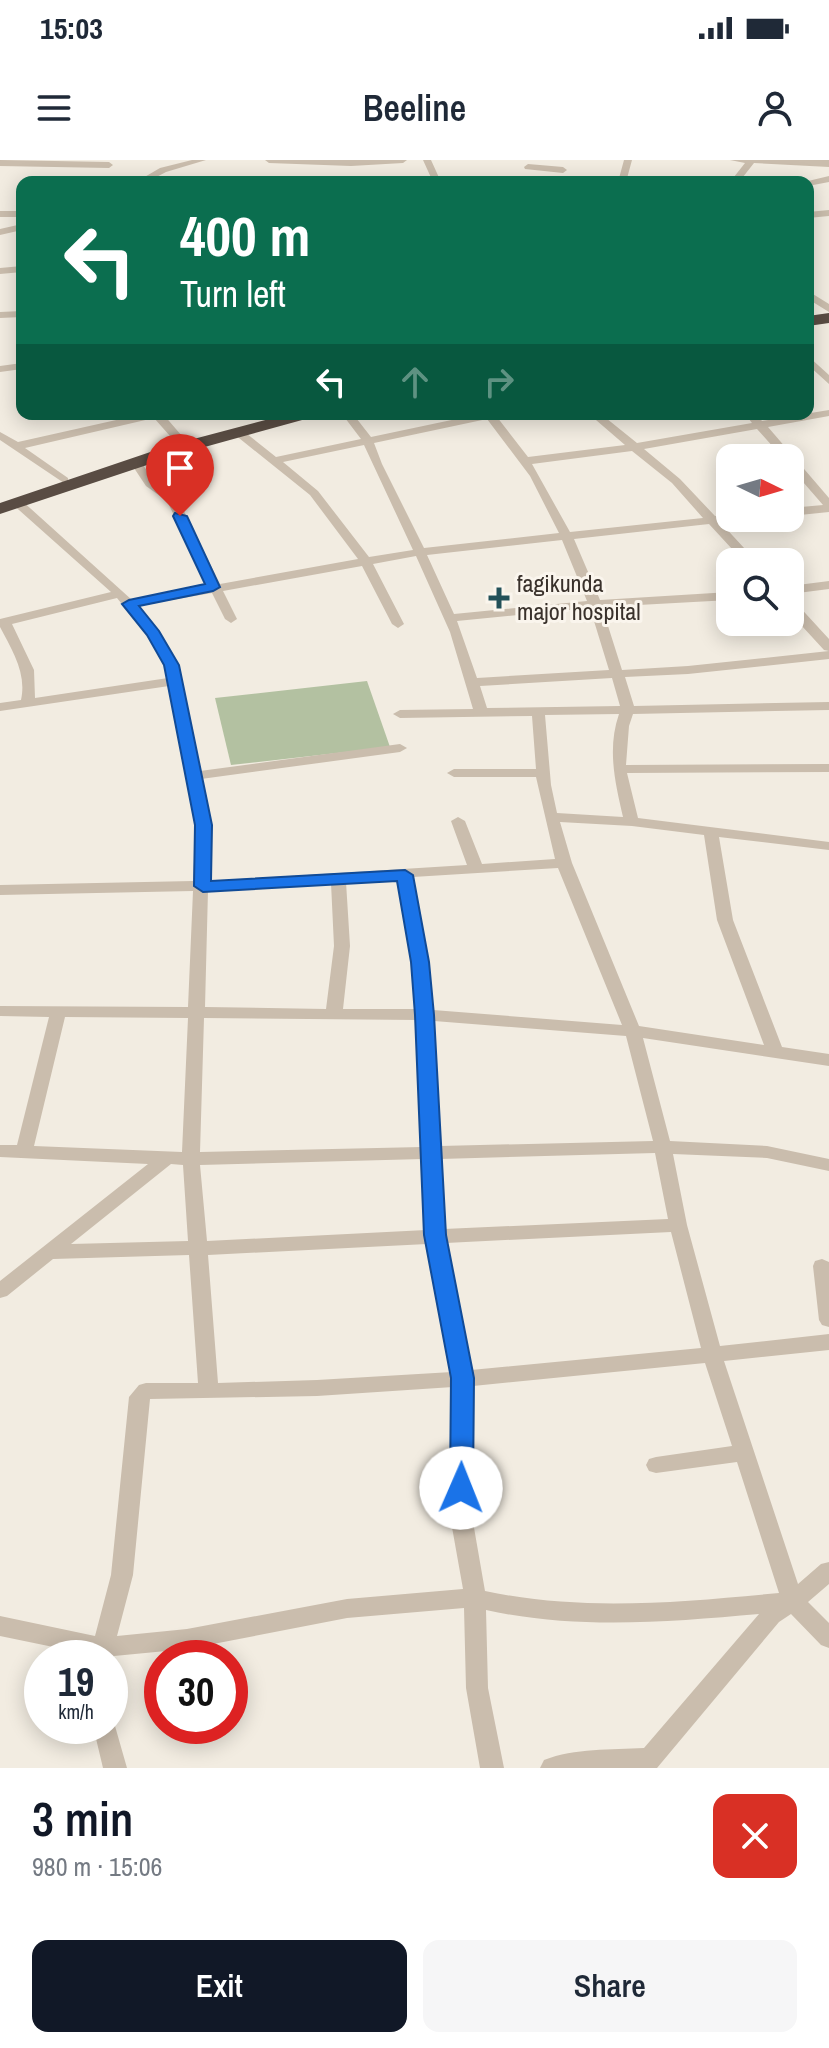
<!DOCTYPE html>
<html lang="en">
<head>
<meta charset="utf-8">
<style>
  :root { --surface:#fff; --page:#f6f6f7; --text:#1f2937; --muted:#747a83; --accent:#111827 }
  body { margin:0; font-family:"Archivo Narrow",sans-serif; background:var(--page); color:var(--text); height:100vh; display:flex; flex-direction:column; font-size:30px; white-space:nowrap }
  * { box-sizing:border-box; margin:0 }
  p { font-size:26px; color:var(--muted) }
  .icon { flex:none; width:44px; height:44px; fill:none; stroke:currentColor; stroke-width:2; stroke-linecap:round; stroke-linejoin:round }
  .map { position:relative; height:1608px; overflow:hidden }
  .panel { display:flex; flex-direction:column; background:var(--surface); flex:1 }
  .panel>* { flex:none }
  .banner { position:absolute; left:16px; top:16px; width:798px; height:244px; border-radius:16px; box-shadow:0 4px 20px #0003; background:#0b6e4f; color:#fff; overflow:hidden }
  .needle { width:52px; rotate:95deg }
  .controls { position:absolute; left:716px; top:284px; display:grid; gap:16px }
  .controls a { display:grid; place-items:center; width:88px; height:88px; border-radius:16px; background:var(--surface); box-shadow:0 4px 20px #0003; font-size:40px }
  .speed { position:absolute; left:24px; top:1480px; display:flex; gap:16px; font-size:40px; font-weight:700; text-align:center }
  .speed>* { display:grid; place-content:center; width:104px; height:104px; border-radius:50%; background:var(--surface); box-shadow:0 4px 20px #0003; line-height:1 }
  .speed small { font-size:20px; font-weight:400 }
  .speed .limit { border:12px solid #d22; background:#fff; color:#111 }
  .pin { position:absolute; display:grid; place-items:center; width:68px; height:68px; color:#fff; margin:-82px -34px; border-radius:50% 50% 50% 0; rotate:-45deg; box-shadow:0 0 8px #0007 }
  .pin .icon { rotate:45deg }
  .me { position:absolute; width:88px; margin:-44px; rotate:1deg; stroke-linejoin:round; filter:drop-shadow(0 0 6px #0008) }
  .turn { display:flex; align-items:center; gap:28px; height:168px; padding:0 32px; font-size:36px }
  .turn .icon { width:104px; height:104px; stroke-width:2.5 }
  .turn b { display:block; font-size:56px; line-height:68px }
  .lanes { display:flex; align-items:center; height:76px; padding:0 32px; background:#0003; justify-content:center; gap:40px; direction:ltr }
  .lanes .off { opacity:.35 }
  .round { display:grid; place-items:center; flex:none; width:84px; height:84px; border-radius:16px; background:var(--page) }
  .headline { display:flex; align-items:center; justify-content:space-between; height:136px; padding:0 32px }
  h1 { font-size:48px; font-weight:600; line-height:60px; color:var(--accent) }
  .action { display:flex; gap:16px; margin-top:auto; padding:16px 32px }
  .action a { flex:1; height:92px; border-radius:16px; background:var(--accent); color:#fff; font-size:32px; font-weight:600; line-height:92px; text-align:center }
  .action a+a { background:var(--page); color:var(--text) }
  .status { display:flex; justify-content:space-between; align-items:center; height:56px; padding:0 40px; background:var(--surface); direction:ltr }
  .status svg { height:22px; fill:currentColor }
  header { display:flex; justify-content:space-between; align-items:center; height:104px; padding:0 32px; background:var(--surface); font-size:36px; font-weight:600 }
  .map>svg:first-child { display:block }
</style>
</head>
<body>
<div class="status"><b>15:03</b><svg viewBox="0 0 49 12"><path d="M0 12V9h3v3zM5 12V6h3v6zM10 12V3h3v9zM15 12V0h3v12zM26 1h20v11H26zM47 4h2v5h-2z"/></svg></div>
<header><svg class="icon" aria-label="menu" viewBox="0 0 24 24"><path d="M4 6h16M4 12h16M4 18h16"/></svg>Beeline<svg class="icon" aria-label="person" viewBox="0 0 24 24"><circle cx="12" cy="8" r="4"/><path d="M4 21q1-7 8-7t8 7"/></svg></header>
<div class="map">
<svg width="829" height="1608" viewBox="0 0 829 1608">
  <rect width="100%" height="100%" fill="#f2ece1"/>
  <path fill="#b3c1a1" d="M367 521 390 587 231 605 215 538Z"/>
  <g fill="none" stroke-linecap="round" stroke-linejoin="round">
    <path fill="#cabdad" fill-rule="evenodd" d="M0 0 109 2 113 5 109 8 0 6Z
      M192 0H206L166 12 147 22H136L160 8Z
      M265 0H407L403 3 351 6 269 3Z
      M423 0H431L441 22H433Z
      M624 0H632L626 22H618Z
      M730 0H829V7L754 3 739 22H730L745 3Z
      M528 4 563 7 567 10 563 13 525 9 524 7Z
      M829 16V22L808 26V22H804Z
      M829 50V56L808 58V52Z
      M0 51H22V57H0Z
      M22 64V70L0 75V69Z
      M22 106V112L0 114V108Z
      M808 131 829 144V152L808 139Z
      M22 151V157L0 158V152Z
      M808 196 829 215V224L808 205Z
      M22 203V209L0 212V206Z
      M829 250V256L768 267 829 338V352L790 356V348L823 345 790 307V298H783L757 269 644 289 680 319 715 356 730 355V358H738L721 363 757 402H744L709 364 574 379 600 440 730 432V440L602 447 622 510 688 506 829 491V499L688 514 625 517 634 546 829 542V550L633 554 629 566 626 605 829 604V612L627 613 638 658 829 682V690L719 677 733 760 782 887 829 894V906L643 878 670 981 767 986 829 999V1011L767 998 673 994 687 1065 720 1186 829 1174V1190L724 1201 798 1424 821 1404 829 1402V1424L808 1442 829 1463V1488L821 1485 791 1454 779 1462 657 1608H540L544 1600C575 1588 611 1590 644 1588L759 1454C667 1462 577 1470 486 1450L488 1528 504 1608H480L466 1528 464 1448 347 1458 187 1489 114 1496 110 1505V1498H92V1495L0 1476V1456L95 1476 111 1415 129 1237 139 1225 146 1223H198L189 1095 53 1099 7 1136 0 1138V1121L148 1004 0 997V985H17L49 857 0 856V846L188 847 193 731 0 735V725L193 721 196 665 169 526 0 551V543L21 540C27 513 12 490 0 467V459L111 432 10 342 12 339H20L132 440 209 426 167 341 146 326 130 302 136 299 140 300 154 322 178 339 220 424 358 399 310 335 234 274V270H242L276 297 361 279 342 254H353L371 277 480 254H501L497 257 528 297 625 285 589 254H601L637 283 752 263 745 254H756L762 261ZM487 259 530 316 559 373 424 388 382 304 374 283ZM364 285 413 390 369 397 318 331 283 302ZM632 291 672 323 703 358 570 372 532 304ZM562 380 587 441 454 454 427 395ZM416 396 450 472 473 549 400 550 393 554 400 558 532 556 536 609H454L447 613 454 617H536L555 699 482 704 465 661 458 657 451 661 467 705 209 721 210 665 201 619 400 592 407 588 400 584 200 611 179 505 158 471 137 446 212 433 225 459 231 463 237 459 223 431 362 406 392 464 398 468 404 464 373 404ZM117 438C136 462 162 487 168 518L35 538 34 510 12 464ZM590 448 609 510 477 518 457 461ZM612 518 620 546 487 548 480 526ZM619 554C607 589 615 622 623 657L557 653 551 625 545 555ZM560 662 632 666 704 675 717 760 764 885 639 866 572 703ZM558 708 622 865 433 850 428 802 413 717ZM398 718 412 802 416 849H343L350 786 346 722ZM331 723 334 786 326 849 205 847 208 730ZM65 857 188 858 182 992 34 986ZM204 858 417 860 422 987 200 992ZM434 861 626 876 653 981 440 986ZM655 993 668 1059 444 1069 440 999ZM423 999 426 1070 207 1081 200 1005ZM171 1004 183 1005 188 1081 71 1084ZM671 1072 701 1188 471 1210 446 1083ZM427 1084 452 1212 317 1220 218 1223 208 1095ZM705 1203 732 1286 656 1297 649 1299 646 1305 649 1311 656 1313 737 1302 779 1433C681 1442 583 1452 485 1431L472 1356 473 1226ZM453 1227 450 1356 463 1429 347 1439 187 1469 117 1476 133 1415 150 1239 317 1236Z
      M143 254H163L188 283 178 285 154 258 25 288 68 318V322L64 323 0 280V272L18 282Z
      M829 421V429L790 434V426Z
      M790 441 795 442 829 479V491L824 490 790 453Z
      M822 1099 829 1102V1167L822 1165 819 1160 813 1106 815 1101Z
      M110 1558 115 1566 127 1608H103L93 1566H110Z"/>
    <path fill="#594c43" fill-rule="evenodd" d="M829 153V163L808 166V156Z
      M288 254H315L313 257 183 293 0 354V343L171 285Z"/>
  </g>
  <path fill="#1a73e8" stroke="#114b97" stroke-width="2" d="M175 353 187 356 220 427 213 431 139 446 159 471 179 505 212 665 211 721 405 710 413 715 429 802 434 855 446 1075 474 1218 473 1328 470 1335 461 1338 453 1335 450 1328 451 1218 424 1075 415 855 411 802 397 721 203 732 194 726 195 665 164 505 147 475 122 444 129 440 205 424 173 356Z"/>
  <path fill="#225058" stroke="#faf5ed" stroke-width="3" d="M495 426h8v8h8v8h-8v8h-8v-8h-8v-8h8z"/>
  <g text-anchor="middle" stroke-width="6" stroke-linejoin="round" paint-order="stroke">
    <g font-size="24" fill="#39312b" stroke="#faf5ed" text-anchor="start">
      <text x="517" y="432">fagikunda<tspan x="517" dy="28">major hospital</tspan></text>
    </g>
  </g>
</svg>
<div class="controls">
<a><svg class="needle" viewBox="-14 -14 28 28"><path d="M0-13l5 13h-10z" fill="#e53935"/><path d="M0 13l5-13h-10z" fill="#747a83"/></svg></a>
<a><svg class="icon" aria-label="search" viewBox="0 0 24 24"><circle cx="10" cy="10" r="6"/><path d="M15 15l6 6"/></svg></a>
</div>
<div class="speed"><div>19<small>km/h</small></div><div class="limit">30</div></div>
<div class="pin" style="left:180px;top:356px;background:#d93025"><svg class="icon" aria-label="arrive" viewBox="0 0 24 24"><path d="M6 21V4h12l-3 4 3 4H6"/></svg></div>
<svg class="me" style="left:461px;top:1328px" viewBox="-20 -20 40 40"><circle r="19" fill="#fff"/><path d="M0-13L10 11 0 6-10 11z" fill="#1a73e8"/></svg>
<div class="banner">
<div class="turn"><svg class="icon" aria-label="left" viewBox="0 0 24 24"><path d="M17 20v-9H6M10 6l-5 5 5 5"/></svg><div><b>400 m</b>Turn left</div></div>
<div class="lanes"><svg class="icon" aria-label="left" viewBox="0 0 24 24"><path d="M17 20v-9H6M10 6l-5 5 5 5"/></svg><svg class="icon off" aria-label="ahead" viewBox="0 0 24 24"><path d="M12 20V5M6 11l6-6 6 6"/></svg><svg class="icon off" aria-label="right" viewBox="0 0 24 24"><path d="M7 20v-9h11M14 6l5 5-5 5"/></svg></div>
</div>
</div>
<section class="panel">
<div class="headline"><div><h1>3 min</h1><p>980 m · 15:06</p></div><a class="round" style="background:#d93025;color:#fff"><svg class="icon" aria-label="close" viewBox="0 0 24 24"><path d="M6 6l12 12M18 6L6 18"/></svg></a></div>
<div class="action"><a>Exit</a><a>Share</a></div>
</section>
</body>
</html>
